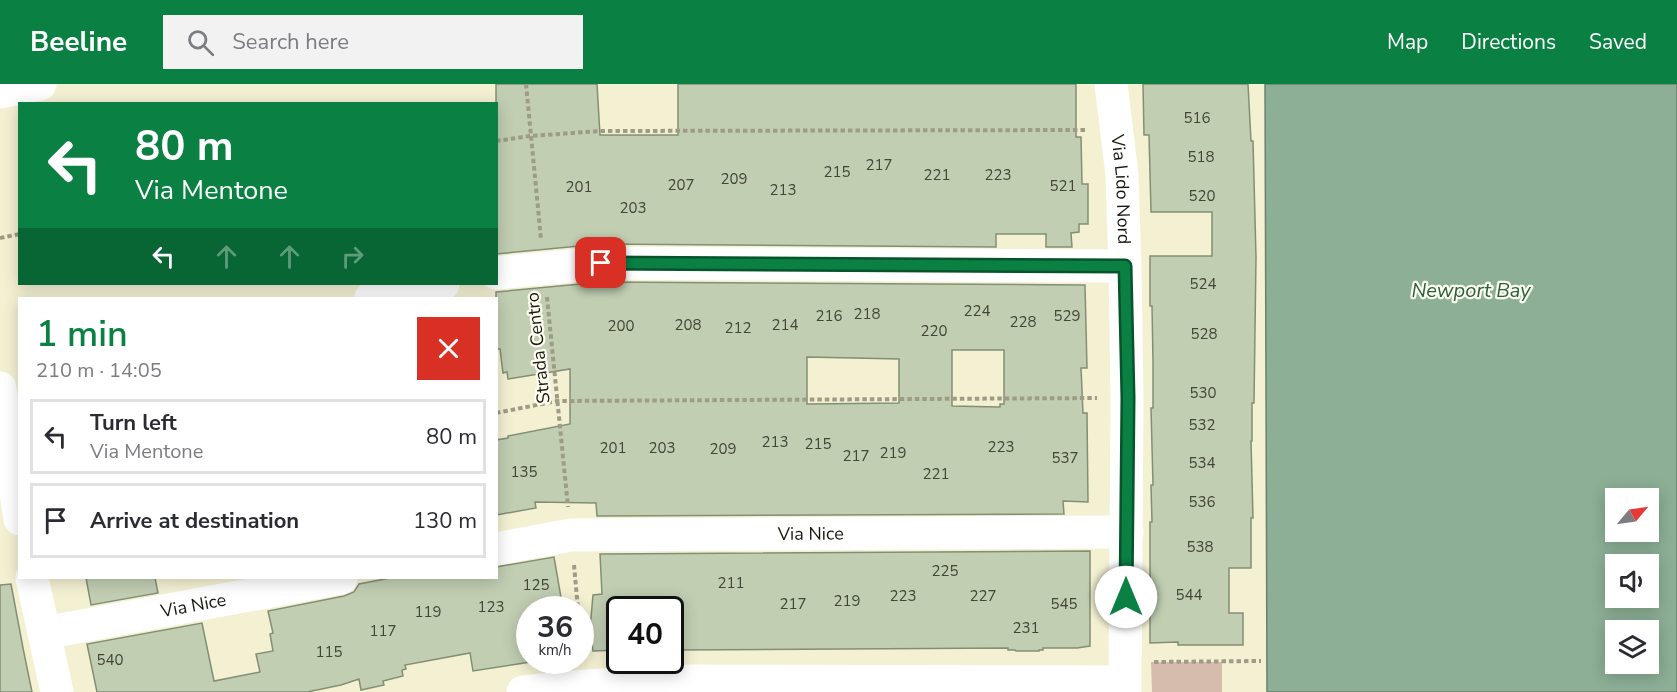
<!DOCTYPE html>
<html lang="en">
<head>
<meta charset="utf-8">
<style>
  :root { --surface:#fff; --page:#f2f2f3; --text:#2b2b33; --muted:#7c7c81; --line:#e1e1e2; --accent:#0b8043 }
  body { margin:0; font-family:"Nunito Sans",sans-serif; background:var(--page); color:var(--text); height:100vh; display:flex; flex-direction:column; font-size:22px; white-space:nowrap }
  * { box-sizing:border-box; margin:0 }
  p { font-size:20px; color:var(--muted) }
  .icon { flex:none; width:33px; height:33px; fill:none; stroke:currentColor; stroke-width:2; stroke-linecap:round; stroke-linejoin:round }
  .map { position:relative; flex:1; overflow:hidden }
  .sheet { position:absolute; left:18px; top:213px; width:480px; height:282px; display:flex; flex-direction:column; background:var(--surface); border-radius:0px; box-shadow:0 3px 15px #0003 }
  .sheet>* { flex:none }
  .guide { position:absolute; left:18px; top:18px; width:480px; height:183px; border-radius:0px; box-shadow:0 3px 15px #0003; background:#0b8043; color:#fff; overflow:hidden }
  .needle { width:39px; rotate:61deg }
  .fabs { position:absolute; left:1605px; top:404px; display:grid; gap:12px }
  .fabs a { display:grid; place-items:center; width:54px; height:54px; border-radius:0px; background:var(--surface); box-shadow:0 3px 15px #0003; font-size:30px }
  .speed { position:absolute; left:516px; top:512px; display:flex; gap:12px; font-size:30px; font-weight:700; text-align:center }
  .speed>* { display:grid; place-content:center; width:78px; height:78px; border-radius:50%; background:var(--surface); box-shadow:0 3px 15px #0003; line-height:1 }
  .speed small { font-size:15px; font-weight:400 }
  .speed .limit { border:3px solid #111; border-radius:9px; background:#fff; color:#111 }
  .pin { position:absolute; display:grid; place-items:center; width:51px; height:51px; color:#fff; margin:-26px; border-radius:12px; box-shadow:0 3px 9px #0006 }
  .me { position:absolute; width:66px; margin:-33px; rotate:0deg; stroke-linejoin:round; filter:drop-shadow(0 0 4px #0008) }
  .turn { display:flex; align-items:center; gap:21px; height:126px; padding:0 18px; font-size:27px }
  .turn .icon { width:78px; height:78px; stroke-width:2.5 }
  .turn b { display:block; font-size:42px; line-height:51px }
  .lanes { display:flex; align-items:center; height:57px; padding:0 18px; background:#0003; justify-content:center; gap:30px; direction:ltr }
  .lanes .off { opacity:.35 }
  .round { display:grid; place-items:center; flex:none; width:63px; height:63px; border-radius:0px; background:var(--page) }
  .headline { display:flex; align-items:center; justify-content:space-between; height:102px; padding:0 18px }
  h1 { font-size:36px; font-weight:600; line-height:45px; color:var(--accent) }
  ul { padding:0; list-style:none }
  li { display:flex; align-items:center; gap:18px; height:75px; margin:0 12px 9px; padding:0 6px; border:3px solid var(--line); border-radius:0px }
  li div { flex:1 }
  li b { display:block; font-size:22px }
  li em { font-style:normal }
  header { display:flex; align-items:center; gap:36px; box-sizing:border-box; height:84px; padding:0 30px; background:var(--accent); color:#fff }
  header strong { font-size:28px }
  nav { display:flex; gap:33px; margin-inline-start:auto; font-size:21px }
  .search { width:420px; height:54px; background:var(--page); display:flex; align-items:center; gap:15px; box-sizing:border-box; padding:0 21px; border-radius:0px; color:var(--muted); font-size:22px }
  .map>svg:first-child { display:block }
</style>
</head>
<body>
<header>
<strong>Beeline</strong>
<div class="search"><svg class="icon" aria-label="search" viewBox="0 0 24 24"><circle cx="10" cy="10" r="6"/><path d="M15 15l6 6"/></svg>Search here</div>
<nav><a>Map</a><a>Directions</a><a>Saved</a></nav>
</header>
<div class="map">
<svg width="1677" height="608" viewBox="0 0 1677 608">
  <rect width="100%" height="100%" fill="#f4f1d3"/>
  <path fill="#d6bcad" d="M1151 578H1222V608H1152Z"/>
  <path fill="#8caf96" stroke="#6a826d" stroke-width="1.5" fill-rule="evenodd" d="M1265 0H1677V608H1267ZM1616 414H1648V447H1616ZM1616 480H1648V513H1616ZM1616 546H1648V579H1616Z"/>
  <path fill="#c1ceb2" stroke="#838f75" stroke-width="1.5" fill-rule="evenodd" d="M496 0H597L600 51H678V0H1076V53H1081L1082 100H1088V140H1079V148L1071 149 1072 163H1046V150H996V163L601 160 496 170Z
    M1143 0H1248L1251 57H1253L1256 173 1254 319H1252V357H1251L1253 434H1251V484H1229V529H1243V561H1178V558L1150 559V438H1152L1151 401H1153L1151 324H1153V279L1152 222H1150V172H1212V128H1151L1149 51H1144Z
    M602 198 1085 201 1087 284H1081L1083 329H1087L1088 418 1063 417 1064 430 597 432 596 419 535 418 536 424 496 431V356L508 354V352L570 340V285L508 295 507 288 503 289 500 265H496V208ZM952 266H1004V320H1000V323L952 322ZM807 273 899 275V319L807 320Z
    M1090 467V562L1077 564H1043V566H1039V567H1016L1015 566H1008V564L676 566V564H670V525H620V566L593 567 590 545 593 511 602 510 600 470Z
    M554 473 563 525H530V578L473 587 470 569 405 581 406 585 402 586 403 592 383 597 384 601 361 606 359 595 341 601 307 608H97L87 560 202 539 214 597 260 588 256 570 273 567 270 550 273 549 268 527 344 512 354 508 359 500 390 494H496V483Z
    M86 494H155L158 509 91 521Z
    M11 500 23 564 32 608H0V501Z"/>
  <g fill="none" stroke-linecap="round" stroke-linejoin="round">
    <path stroke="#9e9c86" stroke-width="4" stroke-dasharray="4.5 3" stroke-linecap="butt" d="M526 0 541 155
      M496 57 530 52 601 47 1085 46
      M0 154 20 150
      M547 213 568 423
      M496 329 557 317 1097 314
      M574 481 578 525
      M580 551 583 574
      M1154 578 1261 577"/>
    <g stroke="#fff" stroke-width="33">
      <path id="s1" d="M1111 0 1122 91 1125 182 1127 314 1125 608"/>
      <path d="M0 8 40 0"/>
      <path d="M496 189 601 179 1125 182"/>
      <path d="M371 214 443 200"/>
      <path d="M0 304 20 435"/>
      <path id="s2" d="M496 465 571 451 1127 448"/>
      <path d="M32 494 57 608"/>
      <path id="s3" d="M44 549 341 494"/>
      <path d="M523 608 586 602 672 597 1125 598"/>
    </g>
  </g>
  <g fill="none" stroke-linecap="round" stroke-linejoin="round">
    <g stroke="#07532c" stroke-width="15">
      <path id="route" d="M601 179 1125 182 1128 314 1126 513"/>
    </g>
    <use href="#route" stroke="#0b8043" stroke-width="10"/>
  </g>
  <g text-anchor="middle" stroke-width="4.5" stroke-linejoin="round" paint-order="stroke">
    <g font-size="15" fill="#434637">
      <text x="1197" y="39">516</text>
      <text x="1201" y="78">518</text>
      <text x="879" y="86">217</text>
      <text x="837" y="93">215</text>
      <text x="937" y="96">221</text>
      <text x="998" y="96">223</text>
      <text x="734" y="100">209</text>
      <text x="681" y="106">207</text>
      <text x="1063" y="107">521</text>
      <text x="579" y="108">201</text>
      <text x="783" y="111">213</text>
      <text x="1202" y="117">520</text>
      <text x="633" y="129">203</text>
      <text x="1203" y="205">524</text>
      <text x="977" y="232">224</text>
      <text x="867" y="235">218</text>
      <text x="829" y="237">216</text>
      <text x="1067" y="237">529</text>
      <text x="1023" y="243">228</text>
      <text x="688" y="246">208</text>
      <text x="785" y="246">214</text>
      <text x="621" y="247">200</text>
      <text x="738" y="249">212</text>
      <text x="934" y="252">220</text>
      <text x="1204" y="255">528</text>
      <text x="1203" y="314">530</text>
      <text x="1202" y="346">532</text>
      <text x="775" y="363">213</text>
      <text x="818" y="365">215</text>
      <text x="1001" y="368">223</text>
      <text x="613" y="369">201</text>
      <text x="662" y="369">203</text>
      <text x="723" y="370">209</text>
      <text x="893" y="374">219</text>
      <text x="856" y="377">217</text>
      <text x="1065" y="379">537</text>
      <text x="1202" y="384">534</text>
      <text x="524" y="393">135</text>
      <text x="936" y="395">221</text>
      <text x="1202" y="423">536</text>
      <text x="1200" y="468">538</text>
      <text x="945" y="492">225</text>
      <text x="731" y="504">211</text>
      <text x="536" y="506">125</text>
      <text x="1189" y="516">544</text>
      <text x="903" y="517">223</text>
      <text x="983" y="517">227</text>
      <text x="847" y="522">219</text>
      <text x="793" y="525">217</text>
      <text x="1064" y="525">545</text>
      <text x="491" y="528">123</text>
      <text x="428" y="533">119</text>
      <text x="1026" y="549">231</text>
      <text x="383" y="552">117</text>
      <text x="329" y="573">115</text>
      <text x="110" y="581">540</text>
    </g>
    <g font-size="18" fill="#19180e" stroke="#fefdf1">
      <text dy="6" stroke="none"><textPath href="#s1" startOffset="106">Via Lido Nord</textPath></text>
      <text transform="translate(538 264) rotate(-96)" y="6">Strada Centro</text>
      <text dy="6" stroke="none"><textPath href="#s2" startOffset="316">Via Nice</textPath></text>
      <text dy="6" stroke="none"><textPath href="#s3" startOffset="152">Via Nice</textPath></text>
    </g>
    <g font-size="20" font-style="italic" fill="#29603d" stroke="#fefdf1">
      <text x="1471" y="213">Newport Bay</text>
    </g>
  </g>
</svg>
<div class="fabs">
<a><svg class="needle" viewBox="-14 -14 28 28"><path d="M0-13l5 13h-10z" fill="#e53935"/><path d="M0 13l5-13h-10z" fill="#7c7c81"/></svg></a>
<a><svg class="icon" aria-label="sound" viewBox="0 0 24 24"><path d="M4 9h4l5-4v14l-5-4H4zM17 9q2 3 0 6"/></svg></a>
<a><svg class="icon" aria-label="layers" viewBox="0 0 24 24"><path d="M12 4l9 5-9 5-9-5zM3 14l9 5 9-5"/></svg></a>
</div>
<div class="speed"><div>36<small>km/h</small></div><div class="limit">40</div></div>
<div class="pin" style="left:601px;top:179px;background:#d93025"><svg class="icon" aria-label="arrive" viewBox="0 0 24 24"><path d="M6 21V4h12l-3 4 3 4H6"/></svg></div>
<svg class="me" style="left:1126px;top:513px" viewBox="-20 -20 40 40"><circle r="19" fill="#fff"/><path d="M0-13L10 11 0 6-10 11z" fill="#0b8043"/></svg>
<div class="guide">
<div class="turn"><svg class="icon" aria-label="left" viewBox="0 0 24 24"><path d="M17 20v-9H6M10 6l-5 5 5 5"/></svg><div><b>80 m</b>Via Mentone</div></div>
<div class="lanes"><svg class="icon" aria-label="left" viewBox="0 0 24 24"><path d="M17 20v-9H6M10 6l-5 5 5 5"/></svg><svg class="icon off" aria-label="ahead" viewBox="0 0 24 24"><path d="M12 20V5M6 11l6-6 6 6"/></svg><svg class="icon off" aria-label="ahead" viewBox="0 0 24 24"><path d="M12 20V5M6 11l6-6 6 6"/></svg><svg class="icon off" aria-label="right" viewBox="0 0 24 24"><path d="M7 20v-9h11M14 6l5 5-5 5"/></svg></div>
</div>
<section class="sheet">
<div class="headline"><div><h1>1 min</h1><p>210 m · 14:05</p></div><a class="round" style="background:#d93025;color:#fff"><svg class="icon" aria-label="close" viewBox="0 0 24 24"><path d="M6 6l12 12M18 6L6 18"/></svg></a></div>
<ul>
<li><svg class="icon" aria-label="left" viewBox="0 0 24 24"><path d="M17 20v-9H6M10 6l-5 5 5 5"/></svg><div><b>Turn left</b><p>Via Mentone</p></div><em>80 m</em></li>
<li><svg class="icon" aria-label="arrive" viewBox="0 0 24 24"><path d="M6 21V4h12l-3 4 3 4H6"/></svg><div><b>Arrive at destination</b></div><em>130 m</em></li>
</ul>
</section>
</div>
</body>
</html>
